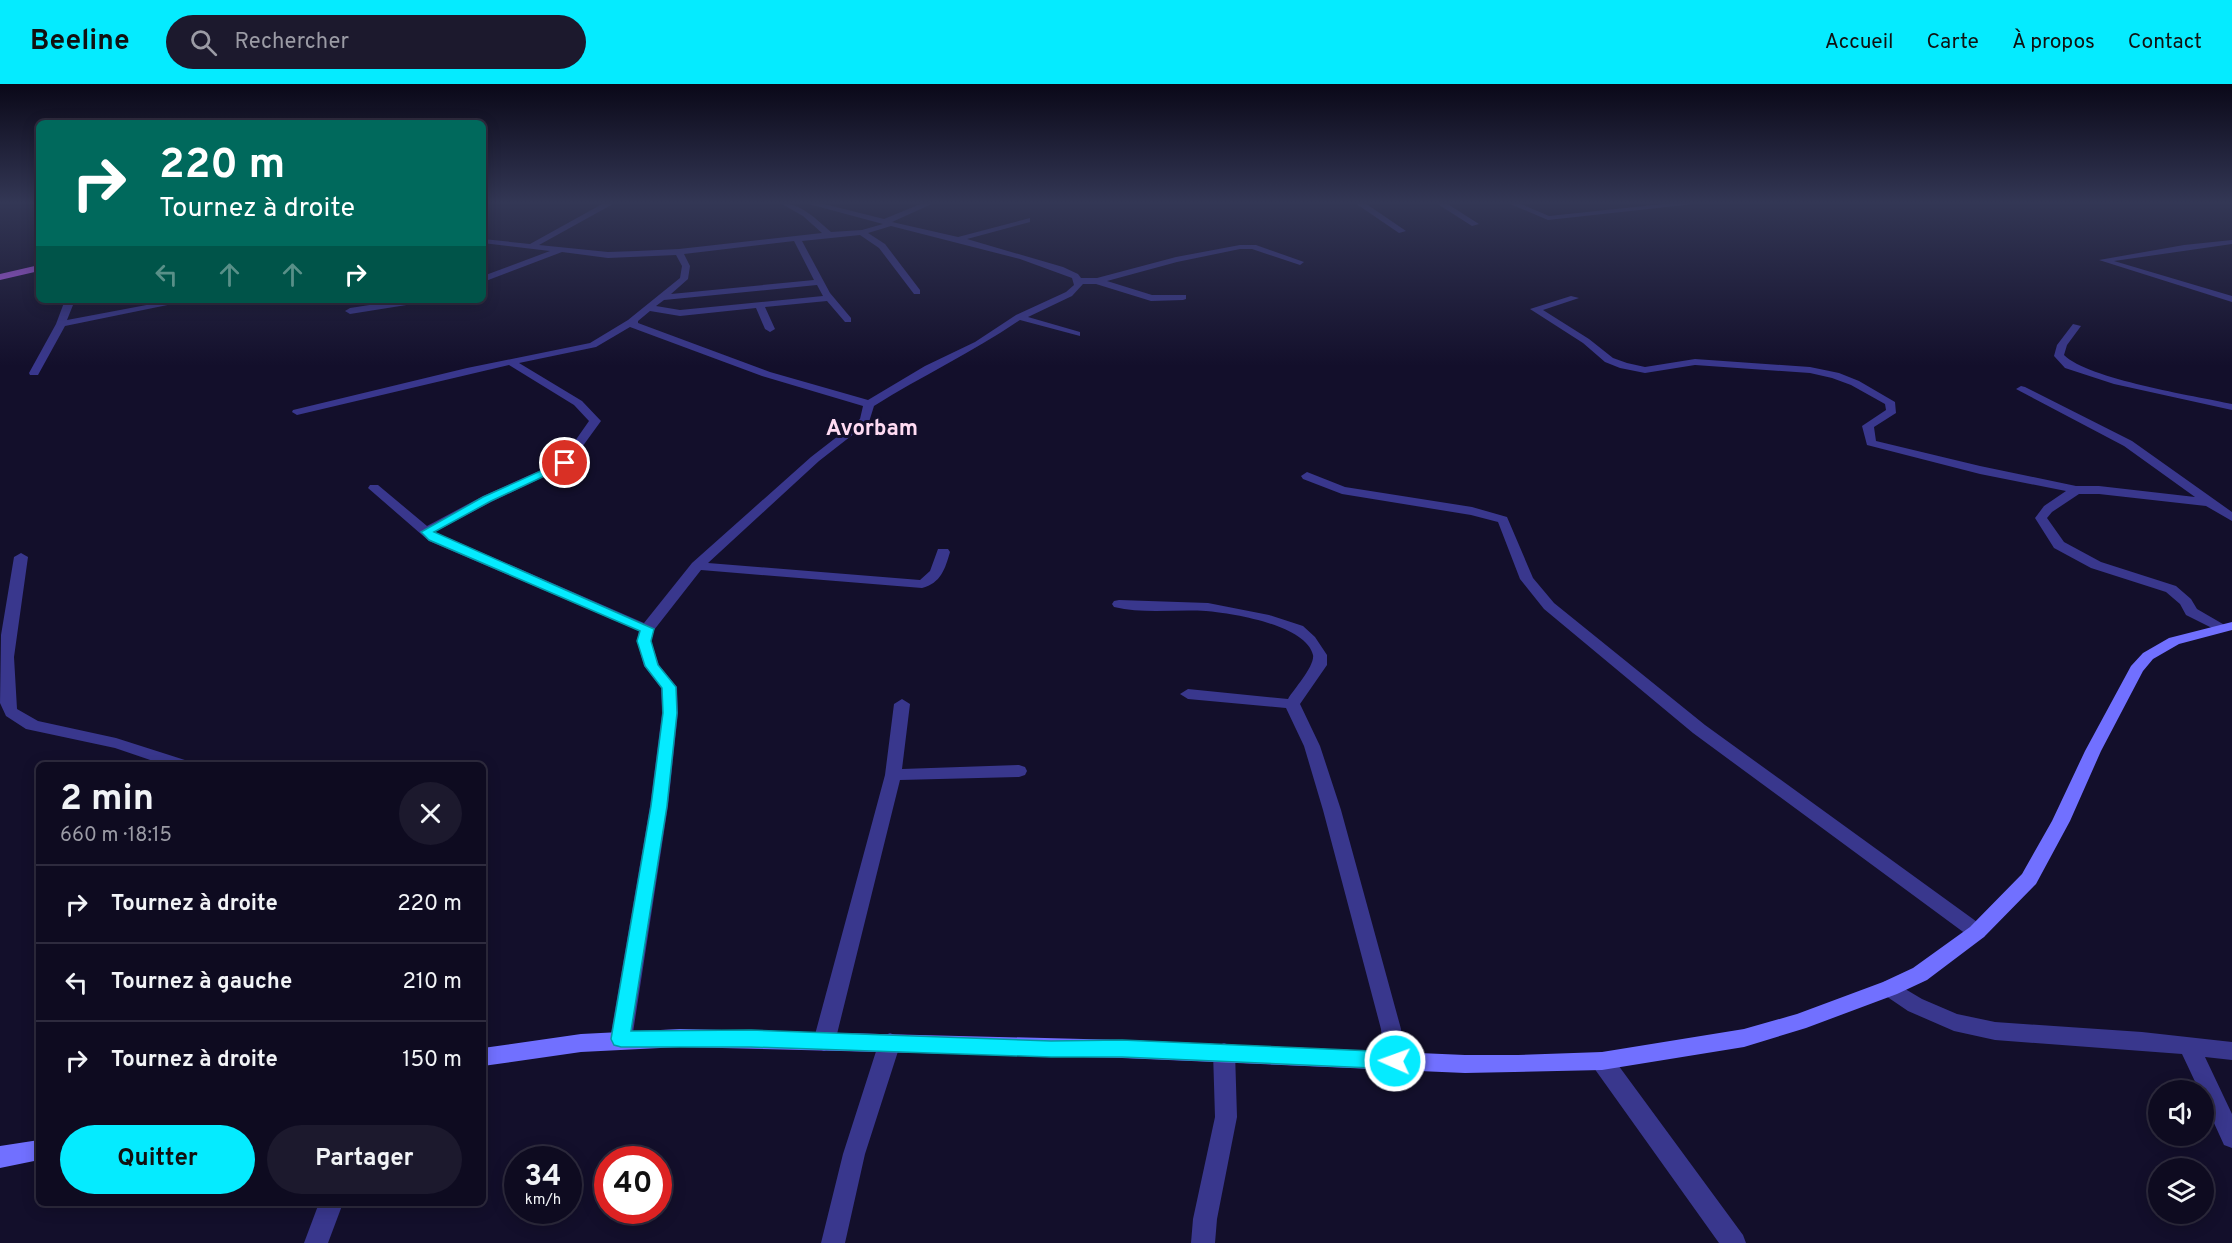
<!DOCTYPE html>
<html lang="fr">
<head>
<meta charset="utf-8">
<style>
  :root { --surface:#0e0b20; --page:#1c192d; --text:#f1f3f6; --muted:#9b9ba5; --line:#2e2b3e; --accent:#05ebff }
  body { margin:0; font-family:Overpass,sans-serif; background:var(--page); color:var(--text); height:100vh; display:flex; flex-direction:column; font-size:22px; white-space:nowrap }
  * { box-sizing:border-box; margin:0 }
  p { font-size:20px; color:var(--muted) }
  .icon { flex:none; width:33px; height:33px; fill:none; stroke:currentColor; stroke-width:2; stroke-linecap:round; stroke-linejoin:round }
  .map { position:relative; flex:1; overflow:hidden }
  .side { position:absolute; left:36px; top:678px; width:450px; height:444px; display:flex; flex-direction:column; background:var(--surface); border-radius:9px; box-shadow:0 3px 15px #0003,0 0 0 2px var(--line) }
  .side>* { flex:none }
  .guide { position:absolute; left:36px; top:36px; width:450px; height:183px; border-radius:9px; box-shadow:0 3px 15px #0003,0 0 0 2px var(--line); background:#00695c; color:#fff; overflow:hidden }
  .buttons { position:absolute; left:2148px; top:996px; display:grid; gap:12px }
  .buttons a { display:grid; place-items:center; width:66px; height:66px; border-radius:50%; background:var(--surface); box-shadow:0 3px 15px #0003,0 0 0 2px var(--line); font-size:30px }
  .speed { position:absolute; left:504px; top:1062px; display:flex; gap:12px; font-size:30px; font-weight:700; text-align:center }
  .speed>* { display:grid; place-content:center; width:78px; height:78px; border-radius:50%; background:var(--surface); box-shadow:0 3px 15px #0003,0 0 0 2px var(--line); line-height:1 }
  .speed small { font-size:15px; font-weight:400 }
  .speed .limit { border:9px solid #d22; background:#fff; color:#111 }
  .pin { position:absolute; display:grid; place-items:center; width:51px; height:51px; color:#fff; margin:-26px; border:3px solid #fff; border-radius:50%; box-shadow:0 2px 6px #0007 }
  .me { position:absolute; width:66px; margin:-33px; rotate:272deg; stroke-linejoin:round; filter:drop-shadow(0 0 4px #0008) }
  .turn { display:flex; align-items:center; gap:21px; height:126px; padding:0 24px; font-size:27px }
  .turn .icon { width:78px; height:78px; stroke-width:2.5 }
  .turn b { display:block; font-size:42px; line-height:51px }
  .lanes { display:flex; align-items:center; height:57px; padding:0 24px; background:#0003; justify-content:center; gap:30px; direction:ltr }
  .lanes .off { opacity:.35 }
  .round { display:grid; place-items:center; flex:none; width:63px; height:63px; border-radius:32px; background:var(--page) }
  .overview { display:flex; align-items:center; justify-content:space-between; height:102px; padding:0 24px }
  h1 { font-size:36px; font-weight:700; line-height:45px }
  .button { display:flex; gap:12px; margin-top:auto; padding:12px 24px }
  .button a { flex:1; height:69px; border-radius:36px; background:var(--accent); color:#111; font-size:24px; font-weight:700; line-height:69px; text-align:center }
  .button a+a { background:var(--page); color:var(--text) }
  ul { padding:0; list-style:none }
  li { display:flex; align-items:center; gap:18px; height:78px; padding:0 24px; border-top:2px solid var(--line) }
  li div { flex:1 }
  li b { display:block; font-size:22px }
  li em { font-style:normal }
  header { display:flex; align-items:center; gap:36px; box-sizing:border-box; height:84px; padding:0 30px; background:var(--accent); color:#111 }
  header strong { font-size:28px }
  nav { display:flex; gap:33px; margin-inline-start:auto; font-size:21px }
  .search { width:420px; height:54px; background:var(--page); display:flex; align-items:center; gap:15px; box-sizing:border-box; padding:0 21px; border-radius:33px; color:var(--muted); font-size:22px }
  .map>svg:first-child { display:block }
</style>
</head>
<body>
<header>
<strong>Beeline</strong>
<div class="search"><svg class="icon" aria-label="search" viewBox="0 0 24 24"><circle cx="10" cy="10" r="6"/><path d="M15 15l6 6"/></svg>Rechercher</div>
<nav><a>Accueil</a><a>Carte</a><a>À propos</a><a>Contact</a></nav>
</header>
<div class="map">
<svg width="2232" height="1159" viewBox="0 0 2232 1159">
  <rect width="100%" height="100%" fill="#130f2b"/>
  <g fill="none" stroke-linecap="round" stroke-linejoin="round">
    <path fill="#39378d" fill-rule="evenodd" d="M604 119 613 120 539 161 608 168 637 167 679 165 822 149 803 132 780 119C801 119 816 135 831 148L862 146 883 140 805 119H820L884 135 923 119H934L892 138 958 153 1030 134V138L967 155 1063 183 1078 190 1081 194H1097L1176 173 1240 161H1256L1304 178 1300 181 1252 165H1240L1177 178 1107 197 1152 211H1186V215L1183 216 1151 217 1096 200H1083L1072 212 1028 233 1080 248V252L1020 236C973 268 922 292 874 322L869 338 819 377 708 479 920 496 930 487 938 465H948L950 468C945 485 941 499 922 504L701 486 654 546 651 557 659 581 677 603 678 629 668 722 632 955 628 961 621 964 614 961 610 955 650 722 662 629 661 604 644 582 637 557 639 547 429 457 368 404 370 401H378L427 442 483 412 561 377 589 337 574 321 509 281 297 331 292 328 293 326 467 284 590 259 628 236 680 194 682 182 676 171 608 174 562 168 483 198V192L550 167 483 159V155L530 160ZM891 142 1020 175 1072 194 1074 201 1066 208 1016 231 975 258 925 282 868 316 770 288 638 239V237L650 227 680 232 756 224 765 245 770 248 775 245 765 223 827 217 845 238H851V234L830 209 802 157 860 151 879 164 914 210H920V206L885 160 868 149ZM794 157 814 196 671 210 688 195 690 182 684 170ZM817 201 823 212 680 226 656 222 664 216ZM630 243 762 292 863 322 860 335 811 373 692 479 644 539 435 448 491 418 569 381 601 337 582 317 519 279 596 263Z
      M1355 119H1365L1406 147 1399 149Z
      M1436 119H1446L1479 140 1472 142Z
      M1508 119H1519L1549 132 1672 119H1703L1548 136Z
      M2232 156V160L2114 177 2232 212V218L2099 176 2184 161Z
      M1571 212 1579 214 1543 226 1589 255 1613 274 1627 279 1645 283 1695 275 1810 283 1839 289 1859 297 1895 318 1896 329 1874 343 1876 357 1980 382 2076 402H2099L2195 413 2124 362 2016 305 2021 302 2025 303 2132 357 2232 428V437L2206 422 2099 410H2079L2052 428 2047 434 2064 458 2101 478 2176 502 2191 515 2197 525 2228 543 2226 546H2216L2186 531 2180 520 2166 508 2091 484 2054 464 2035 434 2044 422 2066 407 1980 390 1867 361 1862 342 1886 326 1885 320 1851 301 1832 294 1810 289 1695 281 1645 289 1620 284 1605 278 1583 259 1530 225Z
      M65 216H75L67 236 173 216H192L65 242 38 291H30L29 289 56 240Z
      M402 216H424L419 219 350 230 345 227 350 224Z
      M2073 240 2081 242 2067 261 2064 271C2088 295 2195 312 2232 320V326L2114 300 2065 284 2054 272 2057 261Z
      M1307 388 1345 403 1472 423 1507 433 1533 494 1554 519 1705 641 1984 843 1987 848 1984 853 1977 855 1970 853 1693 649 1544 525 1520 495 1498 438 1471 431 1342 410 1303 395 1301 392Z
      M21 469 28 473 14 573 17 625 38 637 116 654 188 677 190 681H165L115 664 26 645 6 632 0 619 1 551 14 473Z
      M1119 516 1208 519 1269 531 1303 542 1315 553 1327 571V581L1300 620 1320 662 1341 726 1401 945 1406 977 1403 984 1395 986 1387 984 1384 977 1381 945 1323 726 1304 662 1286 624 1188 615 1180 610 1188 605 1288 615C1294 605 1315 582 1313 571 1306 541 1232 529 1206 527 1177 525 1143 530 1114 523L1112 520 1114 517Z
      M902 615 910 620 902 685 1019 681 1025 683 1027 687 1025 691 1019 693 900 696 835 958 831 964 824 967 817 964 813 958 885 691 894 620Z
      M1890 896 1922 915 1957 930 1995 938 2142 948 2232 958V976L2205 973 2232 1030V1064L2224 1061 2204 1017V1006H2199L2182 970 1995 956 1954 947 1908 927 1883 910 1880 904 1883 898Z
      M890 949 897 952 901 958 865 1070 845 1159H821L843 1070 879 958 883 952Z
      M1224 959 1232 962 1235 968 1237 1033 1217 1135 1215 1159H1191L1193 1135 1215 1033 1213 968 1216 962Z
      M1602 968 1610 970 1743 1151 1746 1159H1719L1594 984 1591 977 1594 970Z
      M319 1119H343L328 1159H304Z"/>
    <path fill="#7170ff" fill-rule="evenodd" d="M2232 538V546L2179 560 2153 575 2143 587 2101 667 2070 737 2036 800 1984 853 1927 896 1897 910 1806 944 1744 963 1602 986 1465 989 1122 974 680 963 581 968 483 982V964L581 950 680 945 1122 956 1465 971H1518L1602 968 1744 945 1797 930 1883 898 1913 884 1970 843 2022 790 2052 737 2085 667 2131 582 2143 569 2169 554Z
      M39 1056V1076L0 1084V1062Z"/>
    <path fill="#c060ff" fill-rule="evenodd" d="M39 181V187L0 196V190Z"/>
  </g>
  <linearGradient id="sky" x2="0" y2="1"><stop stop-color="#0a0818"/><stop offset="0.42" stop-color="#333755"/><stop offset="1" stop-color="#333755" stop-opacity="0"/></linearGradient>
  <rect width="2232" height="282" fill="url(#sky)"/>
  <path fill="#05ebff" stroke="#0399a6" stroke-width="1.5" d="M565 376 568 377V381L491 417 434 448 654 545 651 557 658 581 676 603 677 629 667 722 631 947 751 946 1051 957 1122 956 1395 968 1402 971 1404 977 1402 983 1395 985 1122 973H1051L751 963H621L614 961 611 955 651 722 663 629 662 604 645 582 637 557 640 547 429 456 421 448 483 413Z"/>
  <g text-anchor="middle" stroke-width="6" stroke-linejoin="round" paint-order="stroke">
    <g font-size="22" font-weight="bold" fill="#ffdbf3" stroke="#130f2b">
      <text x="872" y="351">Avorbam</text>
    </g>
  </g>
</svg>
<div class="buttons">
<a><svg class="icon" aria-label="sound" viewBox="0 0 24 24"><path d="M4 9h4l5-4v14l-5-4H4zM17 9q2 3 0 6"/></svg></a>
<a><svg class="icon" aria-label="layers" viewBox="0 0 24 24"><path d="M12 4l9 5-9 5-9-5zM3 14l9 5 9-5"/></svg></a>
</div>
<div class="speed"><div>34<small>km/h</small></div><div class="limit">40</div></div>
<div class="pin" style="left:565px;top:379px;background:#d93025"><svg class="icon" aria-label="arrive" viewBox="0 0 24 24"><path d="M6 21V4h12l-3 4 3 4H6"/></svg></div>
<svg class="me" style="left:1395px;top:977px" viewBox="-20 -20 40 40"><circle r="17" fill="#05ebff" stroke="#fff" stroke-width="3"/><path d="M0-11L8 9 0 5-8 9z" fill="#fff"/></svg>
<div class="guide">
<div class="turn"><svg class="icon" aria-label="right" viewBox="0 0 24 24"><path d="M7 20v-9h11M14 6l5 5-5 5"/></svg><div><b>220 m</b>Tournez à droite</div></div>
<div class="lanes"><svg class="icon off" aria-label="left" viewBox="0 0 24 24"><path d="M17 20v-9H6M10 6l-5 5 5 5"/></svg><svg class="icon off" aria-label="ahead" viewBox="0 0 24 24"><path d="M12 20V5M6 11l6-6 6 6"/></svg><svg class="icon off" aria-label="ahead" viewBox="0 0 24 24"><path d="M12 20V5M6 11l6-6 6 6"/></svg><svg class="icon" aria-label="right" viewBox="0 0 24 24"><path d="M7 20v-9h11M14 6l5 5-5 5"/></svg></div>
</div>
<section class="side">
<div class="overview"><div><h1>2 min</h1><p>660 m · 18:15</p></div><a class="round"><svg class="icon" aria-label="close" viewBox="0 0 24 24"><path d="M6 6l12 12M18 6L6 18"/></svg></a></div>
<ul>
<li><svg class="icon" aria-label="right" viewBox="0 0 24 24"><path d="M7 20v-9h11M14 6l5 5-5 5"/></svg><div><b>Tournez à droite</b></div><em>220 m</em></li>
<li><svg class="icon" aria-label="left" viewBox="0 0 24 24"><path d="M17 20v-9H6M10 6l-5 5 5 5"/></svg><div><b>Tournez à gauche</b></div><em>210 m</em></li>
<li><svg class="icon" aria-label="right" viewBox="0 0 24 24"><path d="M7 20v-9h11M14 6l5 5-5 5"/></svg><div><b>Tournez à droite</b></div><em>150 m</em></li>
</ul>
<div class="button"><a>Quitter</a><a>Partager</a></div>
</section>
</div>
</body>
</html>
